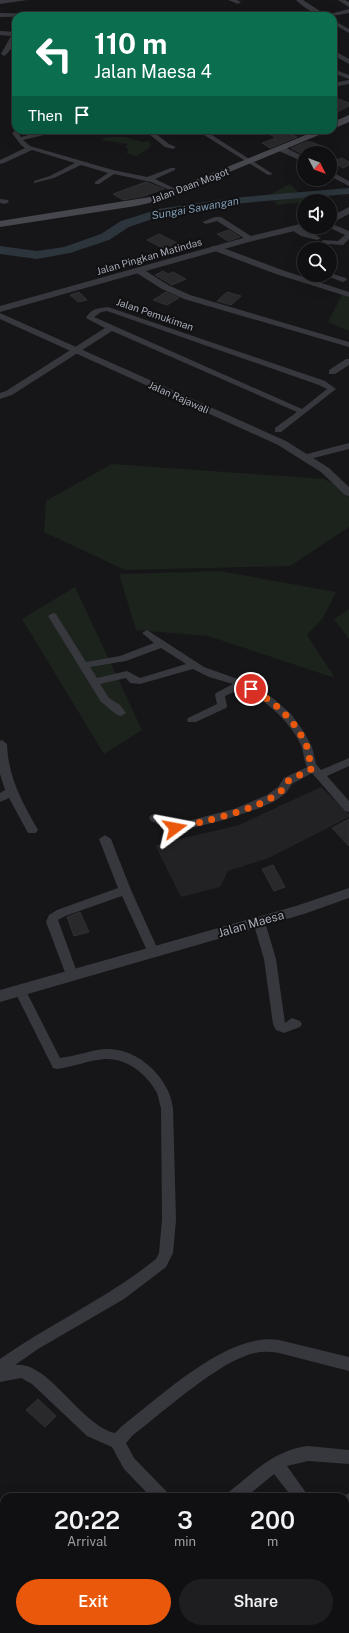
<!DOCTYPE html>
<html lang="en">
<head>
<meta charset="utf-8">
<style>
  :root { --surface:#101012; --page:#1e1e20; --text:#f1f3f6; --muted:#9c9d9f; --line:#303032; --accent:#ea580c }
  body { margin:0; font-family:"Public Sans",sans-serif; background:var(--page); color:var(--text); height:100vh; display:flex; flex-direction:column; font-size:15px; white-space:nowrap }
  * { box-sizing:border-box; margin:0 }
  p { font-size:13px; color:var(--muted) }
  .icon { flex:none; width:22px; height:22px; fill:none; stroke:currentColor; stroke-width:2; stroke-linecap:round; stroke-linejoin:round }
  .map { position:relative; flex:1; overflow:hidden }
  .details { position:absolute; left:0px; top:1493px; width:349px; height:140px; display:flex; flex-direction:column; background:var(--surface); border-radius:12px 12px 0 0; box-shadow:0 4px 16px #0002,0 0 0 1px var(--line) }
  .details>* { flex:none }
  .guide { position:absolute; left:12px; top:12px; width:325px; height:122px; border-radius:12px; box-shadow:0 4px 16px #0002,0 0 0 1px var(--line); background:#0b6e4f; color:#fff; overflow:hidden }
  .needle { width:26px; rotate:132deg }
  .fabs { position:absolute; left:297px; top:146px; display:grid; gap:8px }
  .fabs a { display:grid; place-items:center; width:40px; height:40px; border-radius:50%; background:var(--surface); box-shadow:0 4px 16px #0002,0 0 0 1px var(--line); font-size:20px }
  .pin { position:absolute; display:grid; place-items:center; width:34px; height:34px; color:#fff; margin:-17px; border:2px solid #fff; border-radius:50%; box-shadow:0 1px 4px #0007 }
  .me { position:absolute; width:44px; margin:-22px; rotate:77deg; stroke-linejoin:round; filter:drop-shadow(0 0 3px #0008) }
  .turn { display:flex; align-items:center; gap:14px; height:84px; padding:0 16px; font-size:18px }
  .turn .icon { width:52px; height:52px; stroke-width:2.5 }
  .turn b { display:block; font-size:28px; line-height:34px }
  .then { display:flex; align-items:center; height:38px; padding:0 16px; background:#0003; gap:8px; font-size:15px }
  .eta { display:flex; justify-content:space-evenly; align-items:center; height:68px; text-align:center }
  .eta b { font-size:24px; font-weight:600; line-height:28px }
  .action { display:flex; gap:8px; margin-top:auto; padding:8px 16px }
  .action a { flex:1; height:46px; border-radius:24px; background:var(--accent); color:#fff; font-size:16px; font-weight:600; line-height:46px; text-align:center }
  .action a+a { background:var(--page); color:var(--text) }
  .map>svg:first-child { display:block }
</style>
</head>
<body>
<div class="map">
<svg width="349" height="1633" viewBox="0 0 349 1633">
  <rect width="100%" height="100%" fill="#161618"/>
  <path fill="#222225" d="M321 787 349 814V817L269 858 228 871 220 887 181 897 155 845 239 825Z"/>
  <path fill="#1c231d" d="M107 137H125L142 142 149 141 151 145 148 149 136 156 126 153 129 151 125 146 128 144 101 140Z
    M290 184 299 193 267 196Z
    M310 196 313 201 277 205 274 201Z
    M342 295 349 297V331L328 322Z
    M112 464 324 479 347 491 349 498V527L290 566 125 570 44 532 46 501Z
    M220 571 336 592 323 618 307 635 335 678 208 636 136 630 119 574Z
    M75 587 142 730 104 754 22 619Z
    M349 609V639L334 619Z"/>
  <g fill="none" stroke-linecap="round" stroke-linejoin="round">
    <path fill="#2c353c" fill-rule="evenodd" d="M349 188V194L232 204 161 216 129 227 109 240 70 253 37 259 0 254V246L37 251 64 247 101 234 121 221 159 209 232 198Z"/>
  </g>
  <path fill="#29292c" stroke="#303034" d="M333 97 349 103V106L333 114Z
    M284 131 297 137 270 148 262 143 276 138 271 135Z
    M306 142H311L327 148 325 149 332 153H304V155L291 148Z
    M342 158 349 162V165L343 168 332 162Z
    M146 182 164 189 144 196 123 200 113 194Z
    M229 230 240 237 228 241 217 234Z
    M159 234 179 244 166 250 147 240Z
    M163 271 168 274 173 272 186 279 172 285 155 275Z
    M79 292 87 300 78 302 70 295Z
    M166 292 179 298 167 305 153 300Z
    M227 292 241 296 231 305 217 301Z
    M349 819V846L332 828Z
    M273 865 285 887 274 891 262 869Z
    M80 912 89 932 74 936 67 917Z
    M38 1399 56 1416 45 1427 26 1410Z"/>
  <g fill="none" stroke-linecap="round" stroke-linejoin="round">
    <path fill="#37383d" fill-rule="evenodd" d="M0 0H27L0 4Z
      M228 0H237L241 2 238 4Z
      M296 0H303L326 15 349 9V13C326 18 314 17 296 0Z
      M338 0H345L349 2V7Z
      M0 13 47 14 50 16 0 17Z
      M333 20 349 29V33L333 24Z
      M0 31 16 32C16 40 11 52 4 56L1 54 11 36 0 35Z
      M333 50 349 59V64L333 55Z
      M333 69 349 75V79L333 73Z
      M349 80V84L333 87V83Z
      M16 130H23L19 134 21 137 48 130H83L71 135 48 134 23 140 30 146 113 170 147 177 171 168H175V170L155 179 180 191 174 192 151 182 114 174 99 184H95V182L108 173 81 165 54 178 34 183V181L50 176 75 163 32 150 4 163 0 164V160L25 148 21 145 12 133Z
      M144 130H151L169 144 176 147 173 149 165 147Z
      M196 130H204L273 174 268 175Z
      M298 130H306L315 136 310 137Z
      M0 199 8 200 9 202 5 204 0 203Z
      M215 217H221L254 238 247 240 217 221 206 224 202 222Z
      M330 223 349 231V239L343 245 328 244 325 249H317L323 240 338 241 345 235 328 227H330Z
      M292 226H298L321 238 317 240 301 236 292 230Z
      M212 246H218L282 270 349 292V297L276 274 212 250Z
      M135 268H141L168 285 190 295 349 342V347L184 299 162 289 135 272Z
      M330 273 346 278 347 280 343 282 324 275H330Z
      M108 307 325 381 336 389 281 432H275V428L297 412 112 331 12 395 0 399V393L6 391 105 328 86 318C90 309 99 308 108 307ZM107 311 319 385 327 389 302 409 94 317 101 312Z
      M346 359H349V365L335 374H329V370Z
      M349 443V449L306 460 302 457 303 455Z
      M53 613 56 614 86 662 120 656 154 643 142 633 147 630 204 667 246 682 274 699 291 714 304 732 312 747 316 764 321 770 349 758V766L327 776 349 801V812L345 811 312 773 292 784 286 793 275 801 260 808 224 820 175 832 151 821 149 818 151 815 155 814 176 824 234 809 267 795 278 787 284 778 307 767C303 759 304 750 300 743 288 719 265 700 242 688L225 696 227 706 226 708 196 722H188L187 720 188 718 217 704 215 695 216 693 233 684 209 677 193 669 140 684 130 683 126 678 100 684 109 698 120 705 126 713 121 716C114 715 108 706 101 702L48 616ZM161 648 186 664 140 678 127 671 97 678 90 667 126 661Z
      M2 740 7 744C8 777 22 802 38 830L36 833H28L9 798 0 802V793L5 790 0 774V741Z
      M105 835 111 839 131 890 159 952 157 955H149L122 896 65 916 58 920 78 975 76 978H68L66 975 46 922 49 915 57 910 118 888 99 839Z
      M259 918 263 919 265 922 276 959 285 1023 292 1018 300 1021 302 1024 300 1027 284 1033 276 1030 273 1024 264 959 253 922 255 919Z
      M20 985 24 987 60 1058C76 1056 91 1050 106 1049 133 1048 159 1069 169 1093 171 1098 172 1103 173 1108L176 1220 173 1253 166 1267 124 1299 38 1349 15 1365C48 1360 80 1425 115 1433L122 1426C160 1397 229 1331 279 1340L349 1357V1371L279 1353C271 1352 263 1351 255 1353 220 1360 161 1414 132 1436L126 1443 134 1458 167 1492 170 1497H151L124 1469 112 1447 87 1436 32 1384 21 1378 0 1382V1359C51 1323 108 1298 156 1259L159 1253 162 1220 161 1108C159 1103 159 1098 157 1093 147 1074 127 1058 105 1059 89 1060 73 1067 57 1069L53 1068 14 990 16 987Z
      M308 1446 349 1450V1464L308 1461 287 1466 309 1497H292L274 1474 246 1497H226L229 1492C254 1472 274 1450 308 1446Z
      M349 1493V1521L345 1523V1497H343Z
      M0 1563 4 1565V1584L0 1582Z
      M345 1567 349 1569V1592L345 1590Z
      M28 1629H44L42 1633H26Z
      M281 1629H297L298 1633H282Z"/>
    <path fill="#37383d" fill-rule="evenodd" d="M279 147H285L304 157V162L279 151Z
      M330 171 349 181V186L330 176Z
      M349 207V214L330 224V217Z
      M304 223V227L307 228 249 242 0 312V306L243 238Z
      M0 313 286 441 329 468 349 487V496L345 495 321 472 278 445 0 319Z
      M349 888V898L304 914 0 1002V990L296 906Z"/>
    <path fill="#45474d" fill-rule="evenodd" d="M349 115V122L333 129V122Z
      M318 130H331L162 200 136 206 0 227V221L156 196Z"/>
  </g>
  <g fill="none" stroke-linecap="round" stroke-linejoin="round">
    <path stroke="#ea580c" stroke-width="7" stroke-dasharray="0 12.6" d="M175 828C201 822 281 806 288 781L313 768C308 760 310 753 306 745 295 720 274 701 251 689"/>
  </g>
  <g text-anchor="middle" stroke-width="4" stroke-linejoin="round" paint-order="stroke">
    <g font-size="10" fill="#a8adb8" stroke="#111113">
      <text transform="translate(190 185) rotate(-21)" y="4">Jalan Daan Mogot</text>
      <text transform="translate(149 256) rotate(-16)" y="4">Jalan Pingkan Matindas</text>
      <text transform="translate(155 314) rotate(19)" y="4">Jalan Pemukiman</text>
      <text transform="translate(179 397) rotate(24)" y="4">Jalan Rajawali</text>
    </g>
    <g font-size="11" font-style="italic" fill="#7f9bb3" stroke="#111113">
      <text transform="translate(195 208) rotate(-10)" y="4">Sungai Sawangan</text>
    </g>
    <g font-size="12" fill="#a8adb8" stroke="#111113">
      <text transform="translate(251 924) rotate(-16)" y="4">Jalan Maesa</text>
    </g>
  </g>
</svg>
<div class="fabs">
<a><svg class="needle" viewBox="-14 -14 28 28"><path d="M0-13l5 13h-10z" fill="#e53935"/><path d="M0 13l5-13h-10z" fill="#9c9d9f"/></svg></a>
<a><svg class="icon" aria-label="sound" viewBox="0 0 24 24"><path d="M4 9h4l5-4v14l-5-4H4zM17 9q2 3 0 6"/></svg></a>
<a><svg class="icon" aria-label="search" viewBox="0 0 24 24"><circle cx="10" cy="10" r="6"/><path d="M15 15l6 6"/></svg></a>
</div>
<div class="pin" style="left:251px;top:689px;background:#d93025"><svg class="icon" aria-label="arrive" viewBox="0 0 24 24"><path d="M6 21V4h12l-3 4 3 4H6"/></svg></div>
<svg class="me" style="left:175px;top:828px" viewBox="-20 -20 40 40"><path d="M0-17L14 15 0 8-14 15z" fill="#ea580c" stroke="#fff" stroke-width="4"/></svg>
<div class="guide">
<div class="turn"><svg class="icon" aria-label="left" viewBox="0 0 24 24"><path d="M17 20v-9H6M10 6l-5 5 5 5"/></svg><div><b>110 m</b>Jalan Maesa 4</div></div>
<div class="then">Then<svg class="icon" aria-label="arrive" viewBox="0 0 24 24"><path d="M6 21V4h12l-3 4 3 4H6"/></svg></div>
</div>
<section class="details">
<div class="eta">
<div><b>20:22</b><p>Arrival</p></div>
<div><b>3</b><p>min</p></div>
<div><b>200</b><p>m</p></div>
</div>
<div class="action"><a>Exit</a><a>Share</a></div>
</section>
</div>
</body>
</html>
